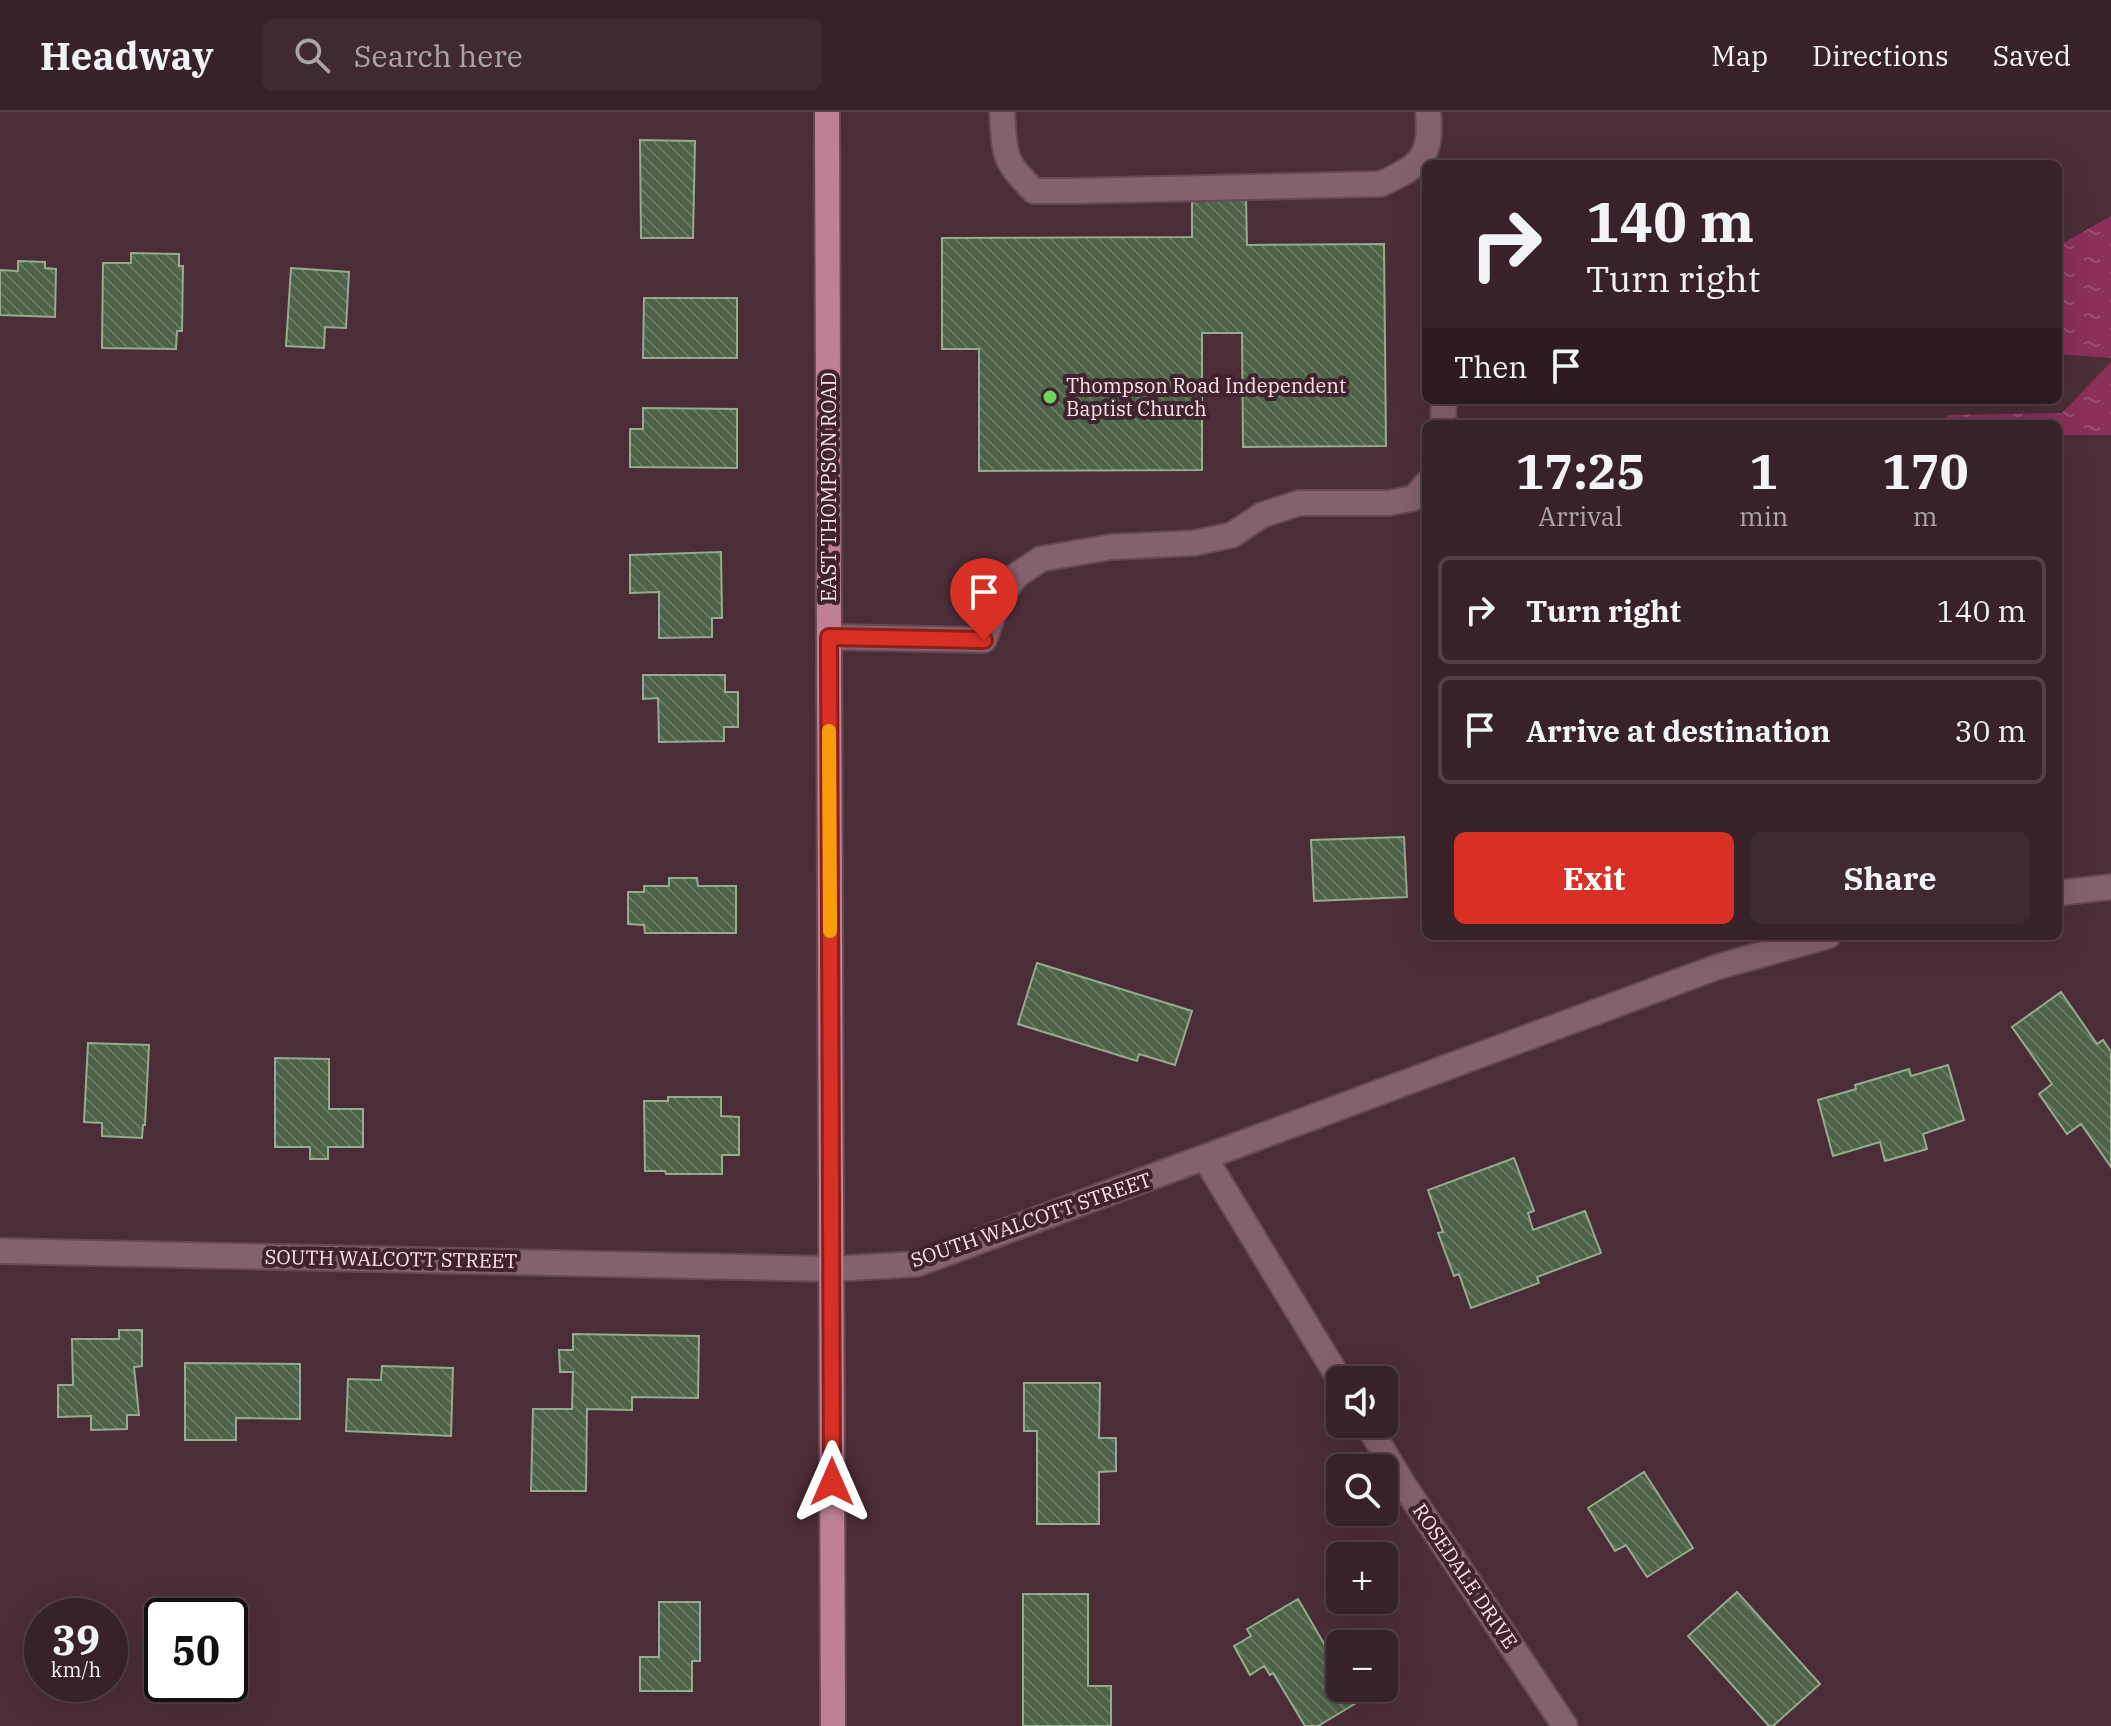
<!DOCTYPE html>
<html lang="en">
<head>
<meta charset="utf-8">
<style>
  :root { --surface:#38222a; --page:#3f2a32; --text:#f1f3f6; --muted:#aba4a8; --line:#523f47; --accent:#d93025 }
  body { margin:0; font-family:"IBM Plex Serif",serif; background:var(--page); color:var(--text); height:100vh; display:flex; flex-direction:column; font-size:30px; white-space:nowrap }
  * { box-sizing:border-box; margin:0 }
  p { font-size:26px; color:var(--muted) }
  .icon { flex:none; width:44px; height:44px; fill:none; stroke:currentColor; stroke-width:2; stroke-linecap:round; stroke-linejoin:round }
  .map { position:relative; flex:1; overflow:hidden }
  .side { position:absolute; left:1422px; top:308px; width:640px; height:520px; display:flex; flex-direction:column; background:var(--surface); border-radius:12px; box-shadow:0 8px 32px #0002,0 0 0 2px var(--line) }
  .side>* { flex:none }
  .top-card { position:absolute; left:1422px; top:48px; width:640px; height:244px; border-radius:12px; box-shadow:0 8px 32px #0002,0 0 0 2px var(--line); background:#38222a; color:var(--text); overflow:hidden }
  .controls { position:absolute; left:1326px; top:1254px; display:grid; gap:16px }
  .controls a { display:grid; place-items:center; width:72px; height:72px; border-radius:12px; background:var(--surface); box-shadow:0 8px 32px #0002,0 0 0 2px var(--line); font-size:40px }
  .speed { position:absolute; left:24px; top:1486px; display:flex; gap:16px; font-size:40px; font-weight:700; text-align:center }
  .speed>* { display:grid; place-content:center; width:104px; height:104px; border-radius:50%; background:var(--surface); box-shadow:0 8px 32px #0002,0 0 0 2px var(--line); line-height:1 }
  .speed small { font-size:20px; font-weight:400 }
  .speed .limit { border:4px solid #111; border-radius:12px; background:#fff; color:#111 }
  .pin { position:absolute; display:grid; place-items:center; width:68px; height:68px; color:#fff; margin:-82px -34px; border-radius:50% 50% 50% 0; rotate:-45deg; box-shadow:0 0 8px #0007 }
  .pin .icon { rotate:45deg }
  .me { position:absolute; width:88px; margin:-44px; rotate:0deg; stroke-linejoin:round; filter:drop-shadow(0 0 6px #0008) }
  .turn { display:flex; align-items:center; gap:28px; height:168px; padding:0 32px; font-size:36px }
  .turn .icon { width:104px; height:104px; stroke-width:2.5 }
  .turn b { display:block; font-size:56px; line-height:68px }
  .then { display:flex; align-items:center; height:76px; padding:0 32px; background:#0003; gap:16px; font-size:30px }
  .eta { display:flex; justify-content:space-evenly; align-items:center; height:136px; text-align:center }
  .eta b { font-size:48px; font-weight:700; line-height:56px }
  .action { display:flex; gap:16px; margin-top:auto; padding:16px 32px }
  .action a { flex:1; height:92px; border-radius:12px; background:var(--accent); color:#fff; font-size:32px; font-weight:700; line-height:92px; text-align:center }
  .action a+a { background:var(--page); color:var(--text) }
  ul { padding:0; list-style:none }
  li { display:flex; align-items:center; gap:24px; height:108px; margin:0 16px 12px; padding:0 16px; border:4px solid var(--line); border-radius:12px }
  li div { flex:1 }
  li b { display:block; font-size:30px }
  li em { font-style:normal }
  header { display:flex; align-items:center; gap:48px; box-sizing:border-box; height:112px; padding:0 40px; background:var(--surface); border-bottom:2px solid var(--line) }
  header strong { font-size:38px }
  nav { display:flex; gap:44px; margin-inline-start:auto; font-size:28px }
  .search { width:560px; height:72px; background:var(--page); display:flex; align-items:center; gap:20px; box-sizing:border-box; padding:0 28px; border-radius:12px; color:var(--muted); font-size:30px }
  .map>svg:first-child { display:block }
</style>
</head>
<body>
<header>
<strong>Headway</strong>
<div class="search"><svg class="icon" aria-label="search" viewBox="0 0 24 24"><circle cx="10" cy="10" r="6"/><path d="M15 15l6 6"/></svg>Search here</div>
<nav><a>Map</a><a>Directions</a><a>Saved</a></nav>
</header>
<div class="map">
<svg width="2111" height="1614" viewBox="0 0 2111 1614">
  <defs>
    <pattern id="water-ripples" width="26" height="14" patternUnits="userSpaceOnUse" patternTransform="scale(2)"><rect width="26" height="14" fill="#8a3058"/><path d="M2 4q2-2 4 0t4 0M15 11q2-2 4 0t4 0" fill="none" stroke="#9b4e70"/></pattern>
    <pattern id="building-back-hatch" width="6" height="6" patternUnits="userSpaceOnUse" patternTransform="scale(2)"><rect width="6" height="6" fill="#4d6248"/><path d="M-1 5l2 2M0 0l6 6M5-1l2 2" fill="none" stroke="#687863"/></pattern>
  </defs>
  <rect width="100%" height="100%" fill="#4b2d38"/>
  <path fill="url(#water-ripples)" d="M2111 104V246L2058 242V134Z
    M2111 250V323H2058V312H1940L1949 303 2062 301Z"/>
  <path fill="url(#building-back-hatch)" stroke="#94ab8f" stroke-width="2" d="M640 28 695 29 693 126H641Z
    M1246 86 1247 133 1384 132 1386 334 1243 335 1242 221H1202V358L979 359V237H942V126L1192 125V87Z
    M131 141 179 142V154H183L182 219H177L176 237 102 236 103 151H131Z
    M18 149 45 150V156L56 157 55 205 0 203V158L18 159Z
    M291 156 349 160 346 216 325 215 324 236 286 234Z
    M644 186H737V246H643Z
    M643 296 737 297V356L630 355V317H643Z
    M721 440 722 506H712V525L659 526V480L630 481V443Z
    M643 563H725V580H738V615H724V629L659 630 658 586 643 587Z
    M1404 725 1407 785 1314 789 1311 728Z
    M669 766H697L698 774H736V821H645L644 813 628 812V780H644V774H669Z
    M1037 851 1192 899 1175 953 1139 942 1137 949 1018 912Z
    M2061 880 2097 932 2103 928 2111 940V1055L2081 1012 2067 1022 2039 982 2052 972 2012 915Z
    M88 931 149 933 145 1013H143L142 1026 102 1024V1011L84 1010Z
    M275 946 329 947V997H363V1035H328V1047H310V1035H275Z
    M1948 953 1964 1008 1923 1022 1927 1037 1885 1049 1880 1030 1833 1044 1818 988 1856 977 1855 973 1909 957 1911 964Z
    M668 985H721V1004L739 1005V1043H722V1062H666L665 1059H645L644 989H668Z
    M1514 1046 1534 1099 1528 1101 1533 1118 1585 1099 1601 1141 1537 1165 1539 1171 1471 1196 1459 1162 1454 1164 1438 1121 1443 1120 1428 1078Z
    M119 1218H142V1254L134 1255 139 1303H127V1317L91 1318V1304L58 1305V1273H73L72 1227H119Z
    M573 1222 699 1224 698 1286 632 1285V1298L587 1297 586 1379H531L533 1297H572L573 1260H560L559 1238H573Z
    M185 1251 300 1252V1307L236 1306V1328H185Z
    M382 1254 453 1256 451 1324 346 1319 348 1267 381 1268Z
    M1024 1271H1100L1099 1326H1116V1359L1099 1360V1412H1037V1319H1024Z
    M1644 1360 1693 1436 1647 1465 1626 1433 1615 1439 1588 1396Z
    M1737 1480 1820 1572 1773 1614H1769L1688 1524Z
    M1023 1482H1088V1574H1111V1614H1023Z
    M1298 1487 1340 1559V1576H1350L1358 1590 1318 1614H1305L1273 1561 1270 1563 1264 1554 1250 1563 1234 1534 1251 1524 1247 1517Z
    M659 1490H700V1549H692V1579H640V1545H659Z"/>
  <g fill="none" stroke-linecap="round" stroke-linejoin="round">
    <g stroke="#654a55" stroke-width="28">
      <path id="minor" d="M1002 0C1005 42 1002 48 1034 79H1071L1381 72C1419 54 1433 46 1428 0
        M1443 312 1444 288
        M829 525 984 528 999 486 1017 463 1041 447 1111 435 1194 431 1232 423 1262 403 1299 391H1389L1414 386 1426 372
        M2058 781 2111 775
        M1205 1046 1340 1268
        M0 1139 832 1157 917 1152 1717 855 1828 824
        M1367 1312 1403 1372 1565 1614"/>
    </g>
    <g stroke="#654a55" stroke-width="28">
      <path id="major" d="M827 0 833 1614"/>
    </g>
    <use href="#minor" stroke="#84616e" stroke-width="24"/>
    <use href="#major" stroke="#bf8097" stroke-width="24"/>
  </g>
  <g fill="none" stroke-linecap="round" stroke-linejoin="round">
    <g stroke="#8d1f18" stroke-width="20">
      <path id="route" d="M832 1370 829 525 984 528"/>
    </g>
    <use href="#route" stroke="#d93025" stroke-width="14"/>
    <path stroke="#f59e0b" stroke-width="14" d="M829 619 830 819"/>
  </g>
  <circle fill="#71d25e" stroke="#40232e" stroke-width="3" cx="1050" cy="285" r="8"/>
  <g text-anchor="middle" stroke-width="8" stroke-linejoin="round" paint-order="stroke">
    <g font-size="20" fill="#fae5ec" stroke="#40232e" text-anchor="start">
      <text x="1066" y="281">Thompson Road Independent<tspan x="1066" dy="23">Baptist Church</tspan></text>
    </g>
    <g font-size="20" fill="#fae5ec" stroke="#40232e">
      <text transform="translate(829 375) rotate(-90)" y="7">EAST THOMPSON ROAD</text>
      <text transform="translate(1031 1108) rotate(-19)" y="7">SOUTH WALCOTT STREET</text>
      <text transform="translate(391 1147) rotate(1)" y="7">SOUTH WALCOTT STREET</text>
      <text transform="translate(1465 1464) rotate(56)" y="7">ROSEDALE DRIVE</text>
    </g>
  </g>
</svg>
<div class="controls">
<a><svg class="icon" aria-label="sound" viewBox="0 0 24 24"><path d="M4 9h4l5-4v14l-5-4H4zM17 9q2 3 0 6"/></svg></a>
<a><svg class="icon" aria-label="search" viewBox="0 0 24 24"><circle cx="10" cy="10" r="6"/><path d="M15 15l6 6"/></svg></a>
<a>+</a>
<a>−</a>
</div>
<div class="speed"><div>39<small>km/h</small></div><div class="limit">50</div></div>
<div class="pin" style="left:984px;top:528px;background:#d93025"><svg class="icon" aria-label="arrive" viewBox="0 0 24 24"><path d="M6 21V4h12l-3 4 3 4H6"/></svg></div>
<svg class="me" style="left:832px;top:1370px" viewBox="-20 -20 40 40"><path d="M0-17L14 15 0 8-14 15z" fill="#d93025" stroke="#fff" stroke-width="4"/></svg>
<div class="top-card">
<div class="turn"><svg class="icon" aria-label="right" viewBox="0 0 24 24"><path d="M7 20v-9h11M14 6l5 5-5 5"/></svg><div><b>140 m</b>Turn right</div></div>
<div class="then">Then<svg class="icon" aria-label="arrive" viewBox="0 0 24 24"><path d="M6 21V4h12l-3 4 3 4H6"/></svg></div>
</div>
<section class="side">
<div class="eta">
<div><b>17:25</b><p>Arrival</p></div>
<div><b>1</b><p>min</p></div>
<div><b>170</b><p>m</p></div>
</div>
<ul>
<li><svg class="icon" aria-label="right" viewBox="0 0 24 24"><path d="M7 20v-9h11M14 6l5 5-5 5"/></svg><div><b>Turn right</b></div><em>140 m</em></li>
<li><svg class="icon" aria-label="arrive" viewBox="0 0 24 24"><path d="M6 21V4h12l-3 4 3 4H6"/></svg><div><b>Arrive at destination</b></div><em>30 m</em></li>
</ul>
<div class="action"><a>Exit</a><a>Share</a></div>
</section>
</div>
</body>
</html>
